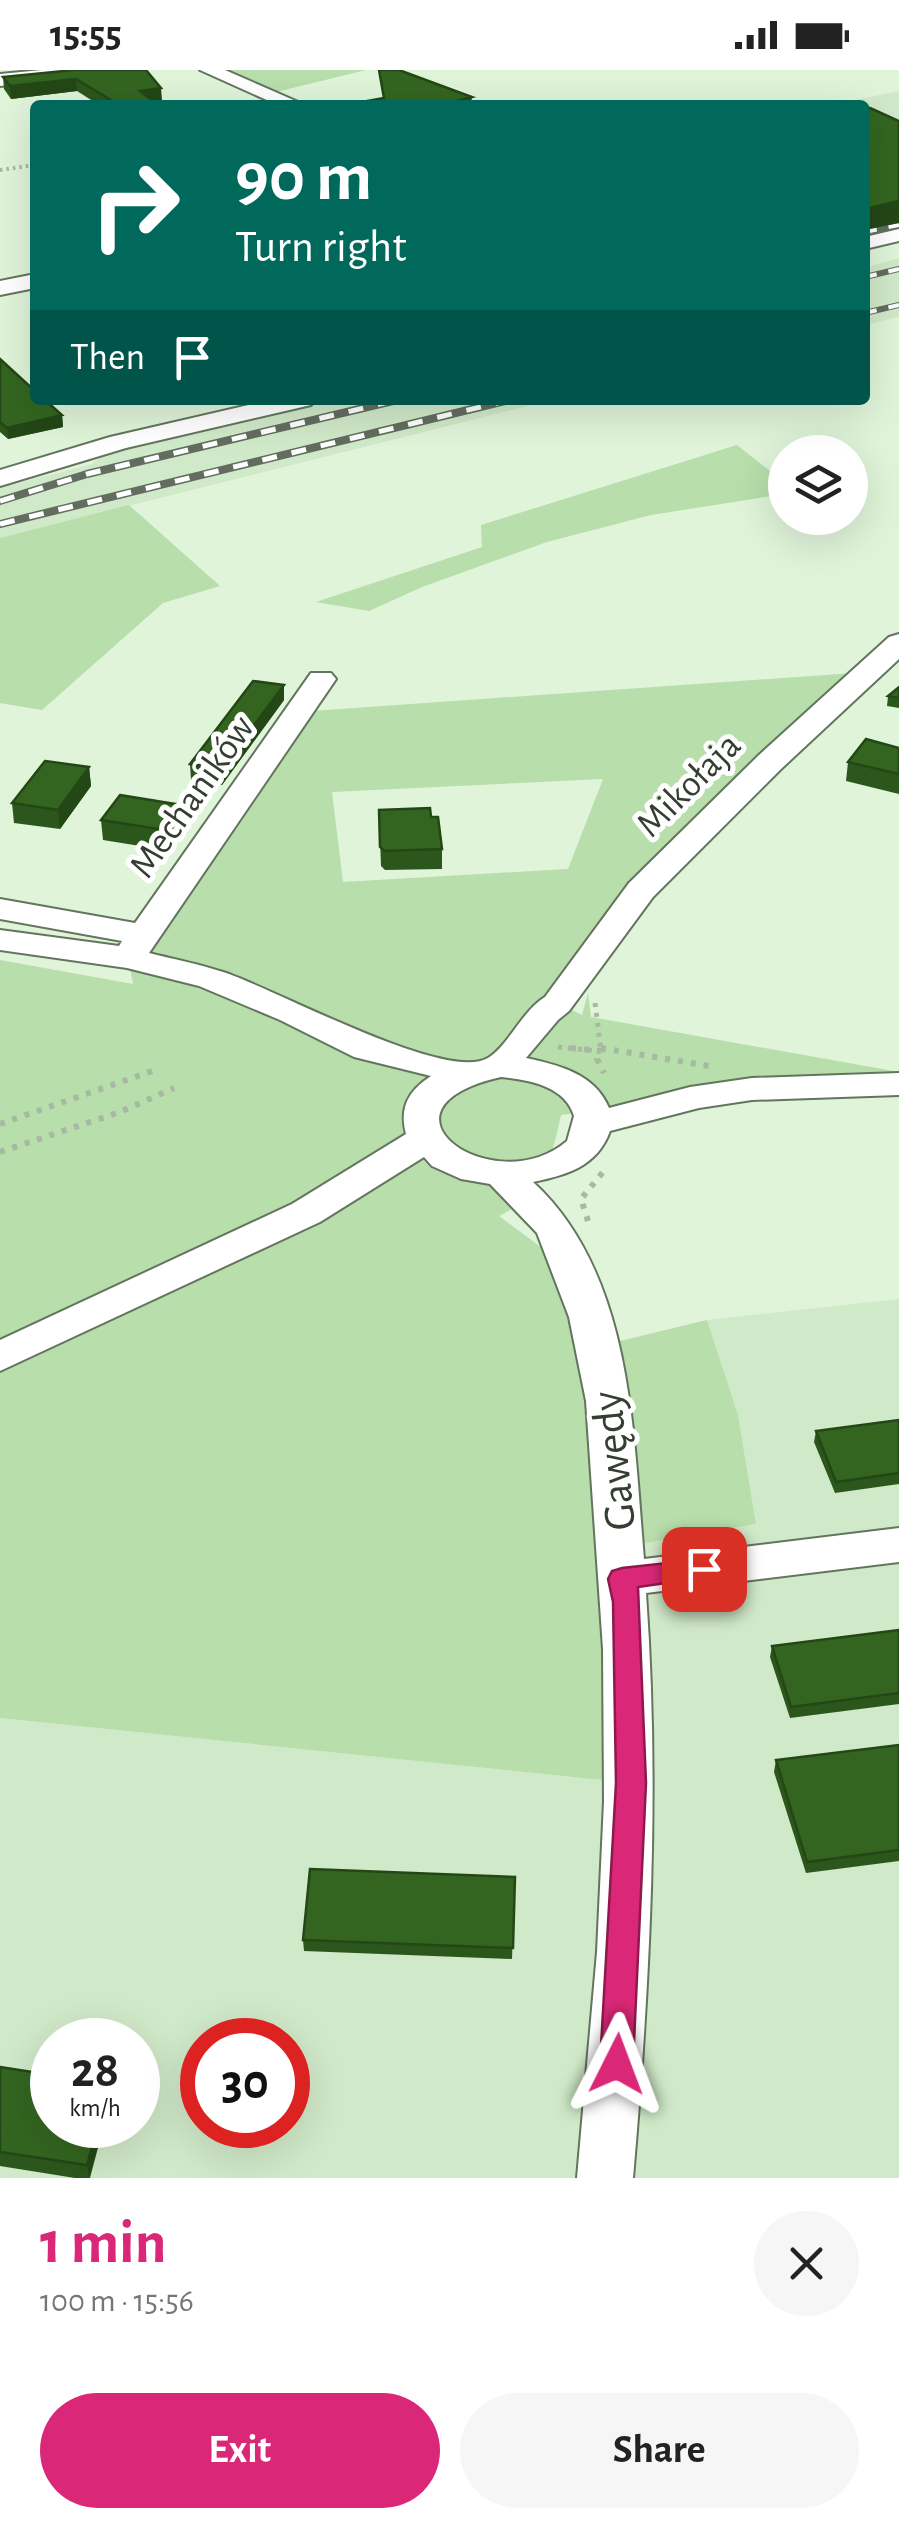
<!DOCTYPE html>
<html lang="en">
<head>
<meta charset="utf-8">
<style>
  :root { --surface:#fff; --page:#f6f6f6; --text:#222; --muted:#767676; --accent:#db2777 }
  body { margin:0; font-family:"Alegreya Sans",sans-serif; background:var(--page); color:var(--text); height:100vh; display:flex; flex-direction:column; font-size:38px; white-space:nowrap }
  * { box-sizing:border-box; margin:0 }
  p { font-size:32px; color:var(--muted) }
  .icon { flex:none; width:55px; height:55px; fill:none; stroke:currentColor; stroke-width:2; stroke-linecap:round; stroke-linejoin:round }
  .map { position:relative; height:2108px; overflow:hidden }
  .sheet { display:flex; flex-direction:column; background:var(--surface); flex:1 }
  .sheet>* { flex:none }
  .banner { position:absolute; left:30px; top:30px; width:840px; height:305px; border-radius:10px; box-shadow:0 10px 40px #0002; background:#00695c; color:#fff; overflow:hidden }
  .buttons { position:absolute; left:768px; top:365px; display:grid; gap:20px }
  .buttons a { display:grid; place-items:center; width:100px; height:100px; border-radius:50%; background:var(--surface); box-shadow:0 10px 40px #0002; font-size:50px }
  .speed { position:absolute; left:30px; top:1948px; display:flex; gap:20px; font-size:50px; font-weight:700; text-align:center }
  .speed>* { display:grid; place-content:center; width:130px; height:130px; border-radius:50%; background:var(--surface); box-shadow:0 10px 40px #0002; line-height:1 }
  .speed small { font-size:25px; font-weight:400 }
  .speed .limit { border:15px solid #d22; background:#fff; color:#111 }
  .pin { position:absolute; display:grid; place-items:center; width:85px; height:85px; color:#fff; margin:-42px; border-radius:20px; box-shadow:0 5px 15px #0006 }
  .me { position:absolute; width:110px; margin:-55px; rotate:3deg; stroke-linejoin:round; filter:drop-shadow(0 0 8px #0008) }
  .turn { display:flex; align-items:center; gap:35px; height:210px; padding:0 40px; font-size:45px }
  .turn .icon { width:130px; height:130px; stroke-width:2.5 }
  .turn b { display:block; font-size:70px; line-height:85px }
  .then { display:flex; align-items:center; height:95px; padding:0 40px; background:#0003; gap:20px; font-size:38px }
  .round { display:grid; place-items:center; flex:none; width:105px; height:105px; border-radius:52px; background:var(--page) }
  .overview { display:flex; align-items:center; justify-content:space-between; height:170px; padding:0 40px }
  h1 { font-size:60px; font-weight:700; line-height:75px; color:var(--accent) }
  .action { display:flex; gap:20px; margin-top:auto; padding:20px 40px }
  .action a { flex:1; height:115px; border-radius:60px; background:var(--accent); color:#fff; font-size:40px; font-weight:700; line-height:115px; text-align:center }
  .action a+a { background:var(--page); color:var(--text) }
  .status { display:flex; justify-content:space-between; align-items:center; height:70px; padding:0 50px; background:var(--surface); direction:ltr }
  .status svg { height:28px; fill:currentColor }
  .map>svg:first-child { display:block }
</style>
</head>
<body>
<div class="status"><b>15:55</b><svg viewBox="0 0 49 12"><path d="M0 12V9h3v3zM5 12V6h3v6zM10 12V3h3v9zM15 12V0h3v12zM26 1h20v11H26zM47 4h2v5h-2z"/></svg></div>
<div class="map">
<svg width="899" height="2108" viewBox="0 0 899 2108">
  <rect width="100%" height="100%" fill="#dff4d9"/>
  <path fill="#d0e9c8" fill-rule="evenodd" d="M899 21V159L865 166V35H831Z
    M899 188V247L865 255V198Z
    M302 330H552L0 468V418L92 394 119 372Z
    M899 1229V2108H0V1648L631 1713 621 1476 756 1454 738 1345 707 1250ZM52 1970H138V2055H52ZM202 1970H288V2055H202Z"/>
  <path fill="#b7deab" fill-rule="evenodd" d="M209 0H366L268 24Z
    M737 375 785 413V424L651 445 547 472 422 517 369 541 316 532 482 477 481 455Z
    M129 435 220 516 163 533 42 640 0 633V468Z
    M868 602 770 692 558 933 582 945 588 923 591 947 899 1002V1014L752 1019 561 1045C552 1087 542 1126 499 1146L573 1201 599 1276 707 1250 738 1345 756 1454 621 1477 631 1713 0 1648V890L133 914 128 888 298 642ZM603 709 568 799 343 812 332 722Z"/>
  <g fill="none" stroke-linecap="round" stroke-linejoin="round">
    <g stroke="#63755e" stroke-width="4">
      <path id="minor" d="M42 0H105L96 6 0 16V4Z
        M200 0H225L305 35H278Z
        M899 159V171L865 179V167Z
        M35 204V218L0 225V211Z
        M270 330H314L311 335 126 378 0 416V400L110 367Z
        M899 564V589L781 699 653 827 569 941 558 950 526 988C559 995 595 1004 609 1038L690 1017 752 1008 899 1003V1025L752 1030 699 1038 610 1061C597 1097 566 1105 533 1112 633 1204 633 1363 644 1489L899 1458V1492L646 1523C660 1719 650 1913 633 2108H577L597 1882 604 1731 603 1579 586 1331 569 1247 537 1163 490 1114 461 1109 432 1096 424 1087 320 1152 0 1301V1270L292 1134 406 1064C399 1038 408 1021 431 1006L354 987 280 950 199 916 127 898 0 880V860L119 876 122 871 0 849V829L135 853 311 603H331L336 609 149 883C173 889 199 894 223 902 274 918 445 1013 488 988 508 976 522 941 545 927L629 813 759 685 889 567ZM501 1007C529 1010 565 1016 574 1046L567 1071C494 1133 360 1039 501 1007Z"/>
    </g>
    <path stroke="#a7b8a3" stroke-width="4" stroke-dasharray="2.5 4" stroke-linecap="butt" d="M0 100 35 95"/>
    <path stroke="#a7b8a3" stroke-width="5" stroke-dasharray="4 6" stroke-linecap="butt" d="M595 933 601 981
      M558 977 598 981"/>
    <path stroke="#a7b8a3" stroke-width="6" stroke-dasharray="5 8" stroke-linecap="butt" d="M571 978 601 981 597 989 604 1003
      M601 978 709 996
      M0 1054 158 999
      M0 1082 120 1042 174 1018
      M588 1151 581 1129 603 1102"/>
    <use href="#minor" fill="#fff" fill-rule="evenodd"/>
    <g stroke="#626d5f" stroke-width="6">
      <path id="rail-far1" d="M865 162 899 155
        M865 207 899 199
        M865 243 899 235"/>
    </g>
    <g stroke="#626d5f" stroke-width="8">
      <path id="rail" d="M0 431 87 404 397 330
        M0 454 509 330"/>
    </g>
    <use href="#rail-far1" stroke="#fff" stroke-width="4" stroke-dasharray="12" stroke-linecap="butt"/>
    <use href="#rail" stroke="#fff" stroke-width="5" stroke-dasharray="15" stroke-linecap="butt"/>
  </g>
  <path fill="#2c571c" d="M74 0 162 30 154 32 158 35H99L77 21 11 29 4 19 3 7Z
    M0 289 62 345 63 357 8 369 0 362Z
    M284 615V630L222 715 191 710 190 694Z
    M899 617V638L887 636 888 626Z
    M899 678V724L846 711 848 692Z
    M89 697 91 716 60 759 14 753 12 733Z
    M175 734 177 753 159 779 103 770 101 750Z
    M379 740 431 747 442 779V799L385 800 381 796Z
    M899 1350V1414L835 1423 814 1372 816 1361Z
    M899 1560V1634L790 1648 770 1587 772 1576Z
    M899 1675V1791L806 1803 774 1702 776 1690Z
    M515 1807 512 1889 304 1881 303 1870Z
    M0 1997 104 2055 90 2108H75L0 2096Z"/>
  <path fill="#244716" d="M76 9 77 21 11 29 10 16Z
    M161 18 162 30 140 33V21Z
    M472 27 471 35H441Z
    M899 131V153L865 160V139Z
    M62 345 63 357 8 369 7 358Z
    M284 615V630L222 715 221 699Z
    M89 697 91 716 60 759 58 740Z
    M175 734 177 753 159 779 158 759Z
    M98 2055H104L89 2108 87 2095Z"/>
  <path fill="#336520" stroke="#244716" stroke-width="2.5" d="M74 0H146L161 18 140 21 158 35H119L76 9 10 16 3 7Z
    M379 0H399L472 27 441 35H345L384 28Z
    M870 38 899 51V131L865 139V39Z
    M0 289 35 321V330H45L62 345 7 358 0 352Z
    M253 611 284 615 221 699 190 694Z
    M899 617V628L888 626Z
    M866 669 899 678V704L848 692Z
    M45 691 89 697 58 740 12 733Z
    M120 725 175 734 158 759 101 750Z
    M430 738 431 747H438L442 779 385 781 380 777 379 740Z
    M899 1350V1403L836 1412 816 1361Z
    M899 1560V1623L791 1637 772 1576Z
    M899 1675V1780L807 1792 776 1690Z
    M310 1799 515 1807 513 1878 303 1870Z
    M0 1997 52 2005V2055H98L87 2095 0 2082Z"/>
  <path fill="#db2777" stroke="#8e194d" stroke-width="2.5" d="M704 1489 714 1492 718 1499 714 1506 638 1517 646 1713 633 1994 628 2004 617 2008 605 2004 600 1994 616 1713 613 1532 608 1509 612 1501 622 1498Z"/>
  <g text-anchor="middle" stroke-width="10" stroke-linejoin="round" paint-order="stroke">
    <g font-size="38" fill="#363e34" stroke="#fff">
      <text transform="translate(688 714) rotate(-45)" y="13">Mikołaja</text>
      <text transform="translate(191 726) rotate(-55)" y="13">Mechaników</text>
    </g>
    <g font-size="45" fill="#363e34" stroke="#fff">
      <text transform="translate(612 1391) rotate(-96)" y="16">Gawędy</text>
    </g>
  </g>
</svg>
<div class="buttons">
<a><svg class="icon" aria-label="layers" viewBox="0 0 24 24"><path d="M12 4l9 5-9 5-9-5zM3 14l9 5 9-5"/></svg></a>
</div>
<div class="speed"><div>28<small>km/h</small></div><div class="limit">30</div></div>
<div class="pin" style="left:704px;top:1499px;background:#d93025"><svg class="icon" aria-label="arrive" viewBox="0 0 24 24"><path d="M6 21V4h12l-3 4 3 4H6"/></svg></div>
<svg class="me" style="left:617px;top:1994px" viewBox="-20 -20 40 40"><path d="M0-17L14 15 0 8-14 15z" fill="#db2777" stroke="#fff" stroke-width="4"/></svg>
<div class="banner">
<div class="turn"><svg class="icon" aria-label="right" viewBox="0 0 24 24"><path d="M7 20v-9h11M14 6l5 5-5 5"/></svg><div><b>90 m</b>Turn right</div></div>
<div class="then">Then<svg class="icon" aria-label="arrive" viewBox="0 0 24 24"><path d="M6 21V4h12l-3 4 3 4H6"/></svg></div>
</div>
</div>
<section class="sheet">
<div class="overview"><div><h1>1 min</h1><p>100 m · 15:56</p></div><a class="round"><svg class="icon" aria-label="close" viewBox="0 0 24 24"><path d="M6 6l12 12M18 6L6 18"/></svg></a></div>
<div class="action"><a>Exit</a><a>Share</a></div>
</section>
</body>
</html>
